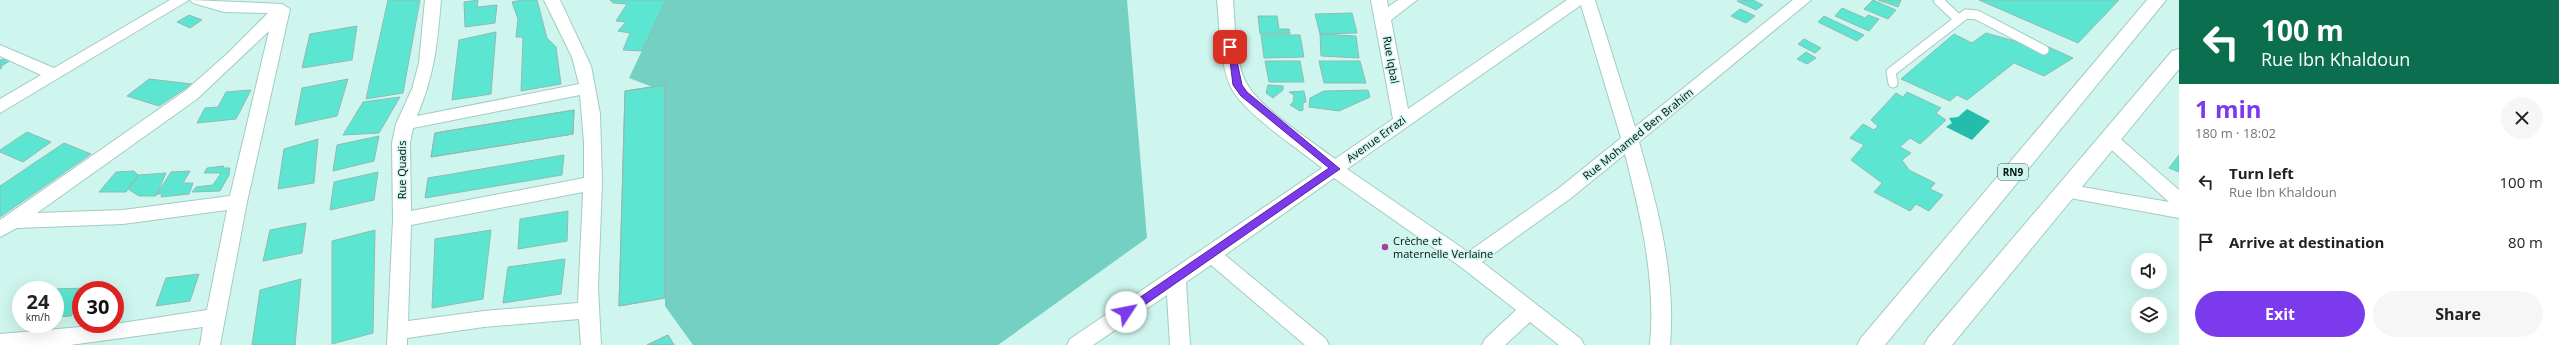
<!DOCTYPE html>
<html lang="en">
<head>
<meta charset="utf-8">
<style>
  :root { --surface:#fff; --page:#f6f6f6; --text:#222; --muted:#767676; --accent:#7c3aed }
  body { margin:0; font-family:"Open Sans",sans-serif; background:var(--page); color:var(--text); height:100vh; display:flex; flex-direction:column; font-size:15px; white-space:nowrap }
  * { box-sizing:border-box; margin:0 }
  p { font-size:13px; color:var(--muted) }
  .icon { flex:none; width:22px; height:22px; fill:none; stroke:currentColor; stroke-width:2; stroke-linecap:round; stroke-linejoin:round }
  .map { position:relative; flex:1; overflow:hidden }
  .drawer { display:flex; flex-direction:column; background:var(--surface); width:380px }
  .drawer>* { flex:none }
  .banner { background:#0b6e4f; color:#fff; overflow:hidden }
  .controls { position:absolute; left:2131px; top:253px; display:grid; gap:8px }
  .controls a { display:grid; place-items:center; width:36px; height:36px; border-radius:50%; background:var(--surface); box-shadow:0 4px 16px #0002; font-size:20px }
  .speed { position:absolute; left:12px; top:281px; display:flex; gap:8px; font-size:20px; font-weight:700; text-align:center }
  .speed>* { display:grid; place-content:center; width:52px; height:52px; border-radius:50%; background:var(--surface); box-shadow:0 4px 16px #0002; line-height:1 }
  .speed small { font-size:10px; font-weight:400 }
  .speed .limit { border:6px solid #d22; background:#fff; color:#111 }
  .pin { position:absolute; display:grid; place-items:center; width:34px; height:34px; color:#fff; margin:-17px; border-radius:8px; box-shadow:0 2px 6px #0006 }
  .me { position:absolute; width:44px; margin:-22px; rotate:56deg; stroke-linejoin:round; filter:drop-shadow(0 0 3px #0008) }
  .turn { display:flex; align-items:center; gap:14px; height:84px; padding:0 16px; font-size:18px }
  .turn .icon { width:52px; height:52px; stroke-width:2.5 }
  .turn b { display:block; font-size:28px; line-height:34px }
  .round { display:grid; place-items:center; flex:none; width:42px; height:42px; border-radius:21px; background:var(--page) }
  .summary { display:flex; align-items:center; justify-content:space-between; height:68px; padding:0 16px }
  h1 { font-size:24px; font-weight:700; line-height:30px; color:var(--accent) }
  .action { display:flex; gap:8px; margin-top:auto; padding:8px 16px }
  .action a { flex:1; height:46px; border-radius:24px; background:var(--accent); color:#fff; font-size:16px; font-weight:700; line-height:46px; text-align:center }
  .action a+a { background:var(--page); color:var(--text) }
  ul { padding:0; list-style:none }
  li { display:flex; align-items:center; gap:12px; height:60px; padding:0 16px }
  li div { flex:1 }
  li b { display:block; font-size:15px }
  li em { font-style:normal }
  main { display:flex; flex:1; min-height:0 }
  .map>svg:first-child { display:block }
</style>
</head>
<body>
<main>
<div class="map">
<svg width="2179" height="345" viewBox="0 0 2179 345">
  <rect width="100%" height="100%" fill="#cef6ee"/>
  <path fill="#74d0c2" d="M666 0H1127L1147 238 998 345H693L665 306 663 91 629 78Z"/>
  <path fill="#24bdab" d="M1967 109 1990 121 1972 140 1946 127 1952 123 1949 118 1958 117Z"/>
  <path fill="#5ce6d2" stroke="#93b9b2" d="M388 0H420L403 93 366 99Z
    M478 0 477 7 497 5 495 23 465 27 464 2Z
    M522 0H537L547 38 556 47 561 84 521 91 523 37H516L518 19 512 2Z
    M610 0H666L642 51 623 50 630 33 618 31 626 22 616 21 627 4 613 3Z
    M1753 0 1763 5 1756 10 1737 1Z
    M1873 0 1896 10 1888 19 1864 9Z
    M1878 0H1901L1898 7Z
    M1979 0H2119L2078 43Z
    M1842 8 1865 18 1868 15 1879 19 1869 31 1835 16Z
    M1740 9 1755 16 1746 23 1731 16Z
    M1352 13 1357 33 1320 34 1315 14Z
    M189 15 202 20 190 28 177 22Z
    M1258 16H1277L1279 29H1289L1290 34H1260Z
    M1824 16 1864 35 1857 41 1818 22Z
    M357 26 352 60 302 68 310 34Z
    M496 32 491 94 452 100 459 40Z
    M1986 33 2025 44 2033 40 2073 58 2044 76 2014 63 1967 100 1957 95 1950 101 1901 79 1954 34 1972 43Z
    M1320 34 1356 36 1359 58 1321 56Z
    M1261 35H1300L1304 57 1264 58Z
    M1804 39 1821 48 1815 53 1798 44Z
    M1806 52 1816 58 1807 64 1797 59Z
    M7 58 11 60 0 67 2 68 0 69V60Z
    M1265 61H1300L1304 82H1269Z
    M1319 61H1360L1366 83H1324Z
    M149 79 192 84 159 106 127 96Z
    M348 79 337 116 295 125 302 88Z
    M665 85V298L619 306 625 91Z
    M665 85V298L619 306 625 91Z
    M1268 85 1283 86V90L1273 98 1266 93Z
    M251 90 236 119 197 123 205 108 218 107 226 92Z
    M1368 90 1370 97 1339 111 1309 107 1310 98 1324 91Z
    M1304 91 1306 102 1303 103V110L1300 111 1290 105 1293 102 1294 95 1289 92Z
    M1907 92 1941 108 1936 113 1946 120 1920 144 1910 138 1900 147 1911 153 1902 160 1909 170 1935 183 1930 189 1943 195 1929 211 1916 204 1910 211 1874 192 1882 183 1851 160 1864 145 1850 138 1863 124 1874 130 1878 126 1871 120 1896 93 1903 97Z
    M400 97 379 133 343 135 363 102Z
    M574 110 573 134 431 157 435 133Z
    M574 110 573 134 431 157 435 133Z
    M27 132 51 142 23 162 0 152V150Z
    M379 136 374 161 333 171 337 145Z
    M318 139 314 183 278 189 284 149Z
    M64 143 91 154 0 217V186Z
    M564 155 562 175 425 198 428 178Z
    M2179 155V172L2169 168Z
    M224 166 223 168H230L229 175 220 191 192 192 196 187 213 185 221 173H204L207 168Z
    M134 171 138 175 126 192H99L116 172Z
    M190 171 183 183H193L189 194 161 197 162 194H157L171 172Z
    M378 172 374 200 330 210 334 182Z
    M166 173 156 196H139L128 189 138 175Z
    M568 211 567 241 518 249 520 219Z
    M306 223 302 253 263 261 270 230Z
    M375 230 373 333 332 344V241Z
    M491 230 483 299 432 308 435 239Z
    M565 259 561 294 503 303 508 267Z
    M199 274 190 301 156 306 166 278Z
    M301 279 295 345H252L260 290Z
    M88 288 81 290V300L71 316 55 317 54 289Z
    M668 335 674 345H647Z
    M668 335 674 345H647Z"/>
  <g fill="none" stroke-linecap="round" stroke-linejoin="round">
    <g stroke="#a4cbc3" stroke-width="11">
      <path id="lane" d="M1938 0 1957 18
        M1893 83 1891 72 1966 14 1977 15 2044 50"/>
    </g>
    <g stroke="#a4cbc3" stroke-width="2">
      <path id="street" d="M170 0H189L0 113V99L41 75 0 56V45L54 68Z
        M190 0 282 4 290 9 247 202 220 345H200L203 327 70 345H0V334L115 324 207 310 227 210 123 224 17 228 0 237V220L185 91 227 54 268 13 224 12 193 3ZM269 31 230 196 123 210 37 213 197 99Z
        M425 0H441C437 45 435 73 417 116L579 84 572 57 544 0H560L591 66 600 114 602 183 598 287 601 345H581L579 319 484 327 407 338V345H387L393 220 392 143 396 124 412 89 419 63ZM580 95 584 143V178L411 211 410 143 413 128ZM583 192 578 303 484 311 408 321 411 225Z
        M1217 0H1233C1235 23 1235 65 1247 84 1259 107 1313 142 1335 159L1393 119 1371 0H1387L1388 7 1398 0H1417L1391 20 1408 109 1567 0H1595L1635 127 1793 0H1811L1639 142C1658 208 1676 276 1670 345H1650C1656 280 1641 217 1625 154L1571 198 1482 262 1581 339 1584 345H1559L1530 322 1505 345H1482L1485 339 1516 310 1461 267 1334 178 1225 255 1326 339 1329 345H1305L1211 265 1186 282 1190 345H1170L1167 295 1093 345H1067L1070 339 1322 168C1299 149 1240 111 1230 85 1219 59 1220 27 1217 0ZM1581 5 1621 138 1559 188 1468 252 1347 169Z
        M2110 133 2116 135 2179 190V218L2059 196 2056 191 2059 186 2065 184 2169 202 2104 143 2101 139 2104 135Z"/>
    </g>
    <g stroke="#a4cbc3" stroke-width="2">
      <path id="primary" d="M2147 0H2166L1885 345H1857L1861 338Z
        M2179 49V69L1952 345H1924L1928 338 2172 51Z"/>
    </g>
    <use href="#lane" stroke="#fff" stroke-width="9"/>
    <use href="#street" fill="#fff" fill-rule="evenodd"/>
    <use href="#primary" fill="#fff" fill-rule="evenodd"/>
  </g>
  <path fill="#7c3aed" stroke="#51269a" d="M1228 45 1234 47 1242 85 1247 92 1340 169 1130 315H1123V309L1329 168 1241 96 1233 85Z"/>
  <circle fill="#aa3e9e" stroke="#cef6ee" stroke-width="1.5" cx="1385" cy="247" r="4"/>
  <g text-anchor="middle" stroke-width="3" stroke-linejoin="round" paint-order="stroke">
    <rect fill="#cef6ee" stroke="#415651" stroke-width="1" x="1998" y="164" width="30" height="16" rx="3"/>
    <g font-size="10" font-weight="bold" fill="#04110e">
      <text x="2013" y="176">RN9</text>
    </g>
    <g font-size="11" fill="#04110e" stroke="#cef6ee">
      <text transform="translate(1391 60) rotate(80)" y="4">Rue Iqbal</text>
      <text transform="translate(1638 134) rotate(-39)" y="4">Rue Mohamed Ben Brahim</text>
      <text transform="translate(1376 139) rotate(-36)" y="4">Avenue Errazi</text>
      <text transform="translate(402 170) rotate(-90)" y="4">Rue Quadis</text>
    </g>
    <g font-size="11" fill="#04110e" stroke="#cef6ee" text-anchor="start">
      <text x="1393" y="245">Crèche et<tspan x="1393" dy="13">maternelle Verlaine</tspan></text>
    </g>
  </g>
</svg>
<div class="controls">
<a><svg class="icon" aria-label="sound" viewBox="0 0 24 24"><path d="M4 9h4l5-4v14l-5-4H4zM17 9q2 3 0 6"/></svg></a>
<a><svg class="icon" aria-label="layers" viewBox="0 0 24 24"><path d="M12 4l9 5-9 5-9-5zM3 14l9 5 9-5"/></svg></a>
</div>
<div class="speed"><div>24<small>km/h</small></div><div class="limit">30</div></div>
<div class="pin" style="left:1230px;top:47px;background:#d93025"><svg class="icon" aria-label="arrive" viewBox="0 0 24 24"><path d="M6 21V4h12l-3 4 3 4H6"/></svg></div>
<svg class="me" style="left:1126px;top:312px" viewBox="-20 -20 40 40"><circle r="19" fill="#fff"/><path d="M0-13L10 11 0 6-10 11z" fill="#7c3aed"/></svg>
</div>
<section class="drawer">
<div class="banner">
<div class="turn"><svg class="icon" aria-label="left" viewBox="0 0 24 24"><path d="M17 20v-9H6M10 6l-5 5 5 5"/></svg><div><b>100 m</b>Rue Ibn Khaldoun</div></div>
</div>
<div class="summary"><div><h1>1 min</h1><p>180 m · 18:02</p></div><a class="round"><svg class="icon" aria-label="close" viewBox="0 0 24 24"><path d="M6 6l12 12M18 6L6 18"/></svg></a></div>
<ul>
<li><svg class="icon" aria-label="left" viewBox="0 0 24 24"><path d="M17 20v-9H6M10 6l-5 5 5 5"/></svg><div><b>Turn left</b><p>Rue Ibn Khaldoun</p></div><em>100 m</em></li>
<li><svg class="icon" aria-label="arrive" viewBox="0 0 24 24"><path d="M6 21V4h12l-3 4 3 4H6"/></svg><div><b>Arrive at destination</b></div><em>80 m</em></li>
</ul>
<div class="action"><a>Exit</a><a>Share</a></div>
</section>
</main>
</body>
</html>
